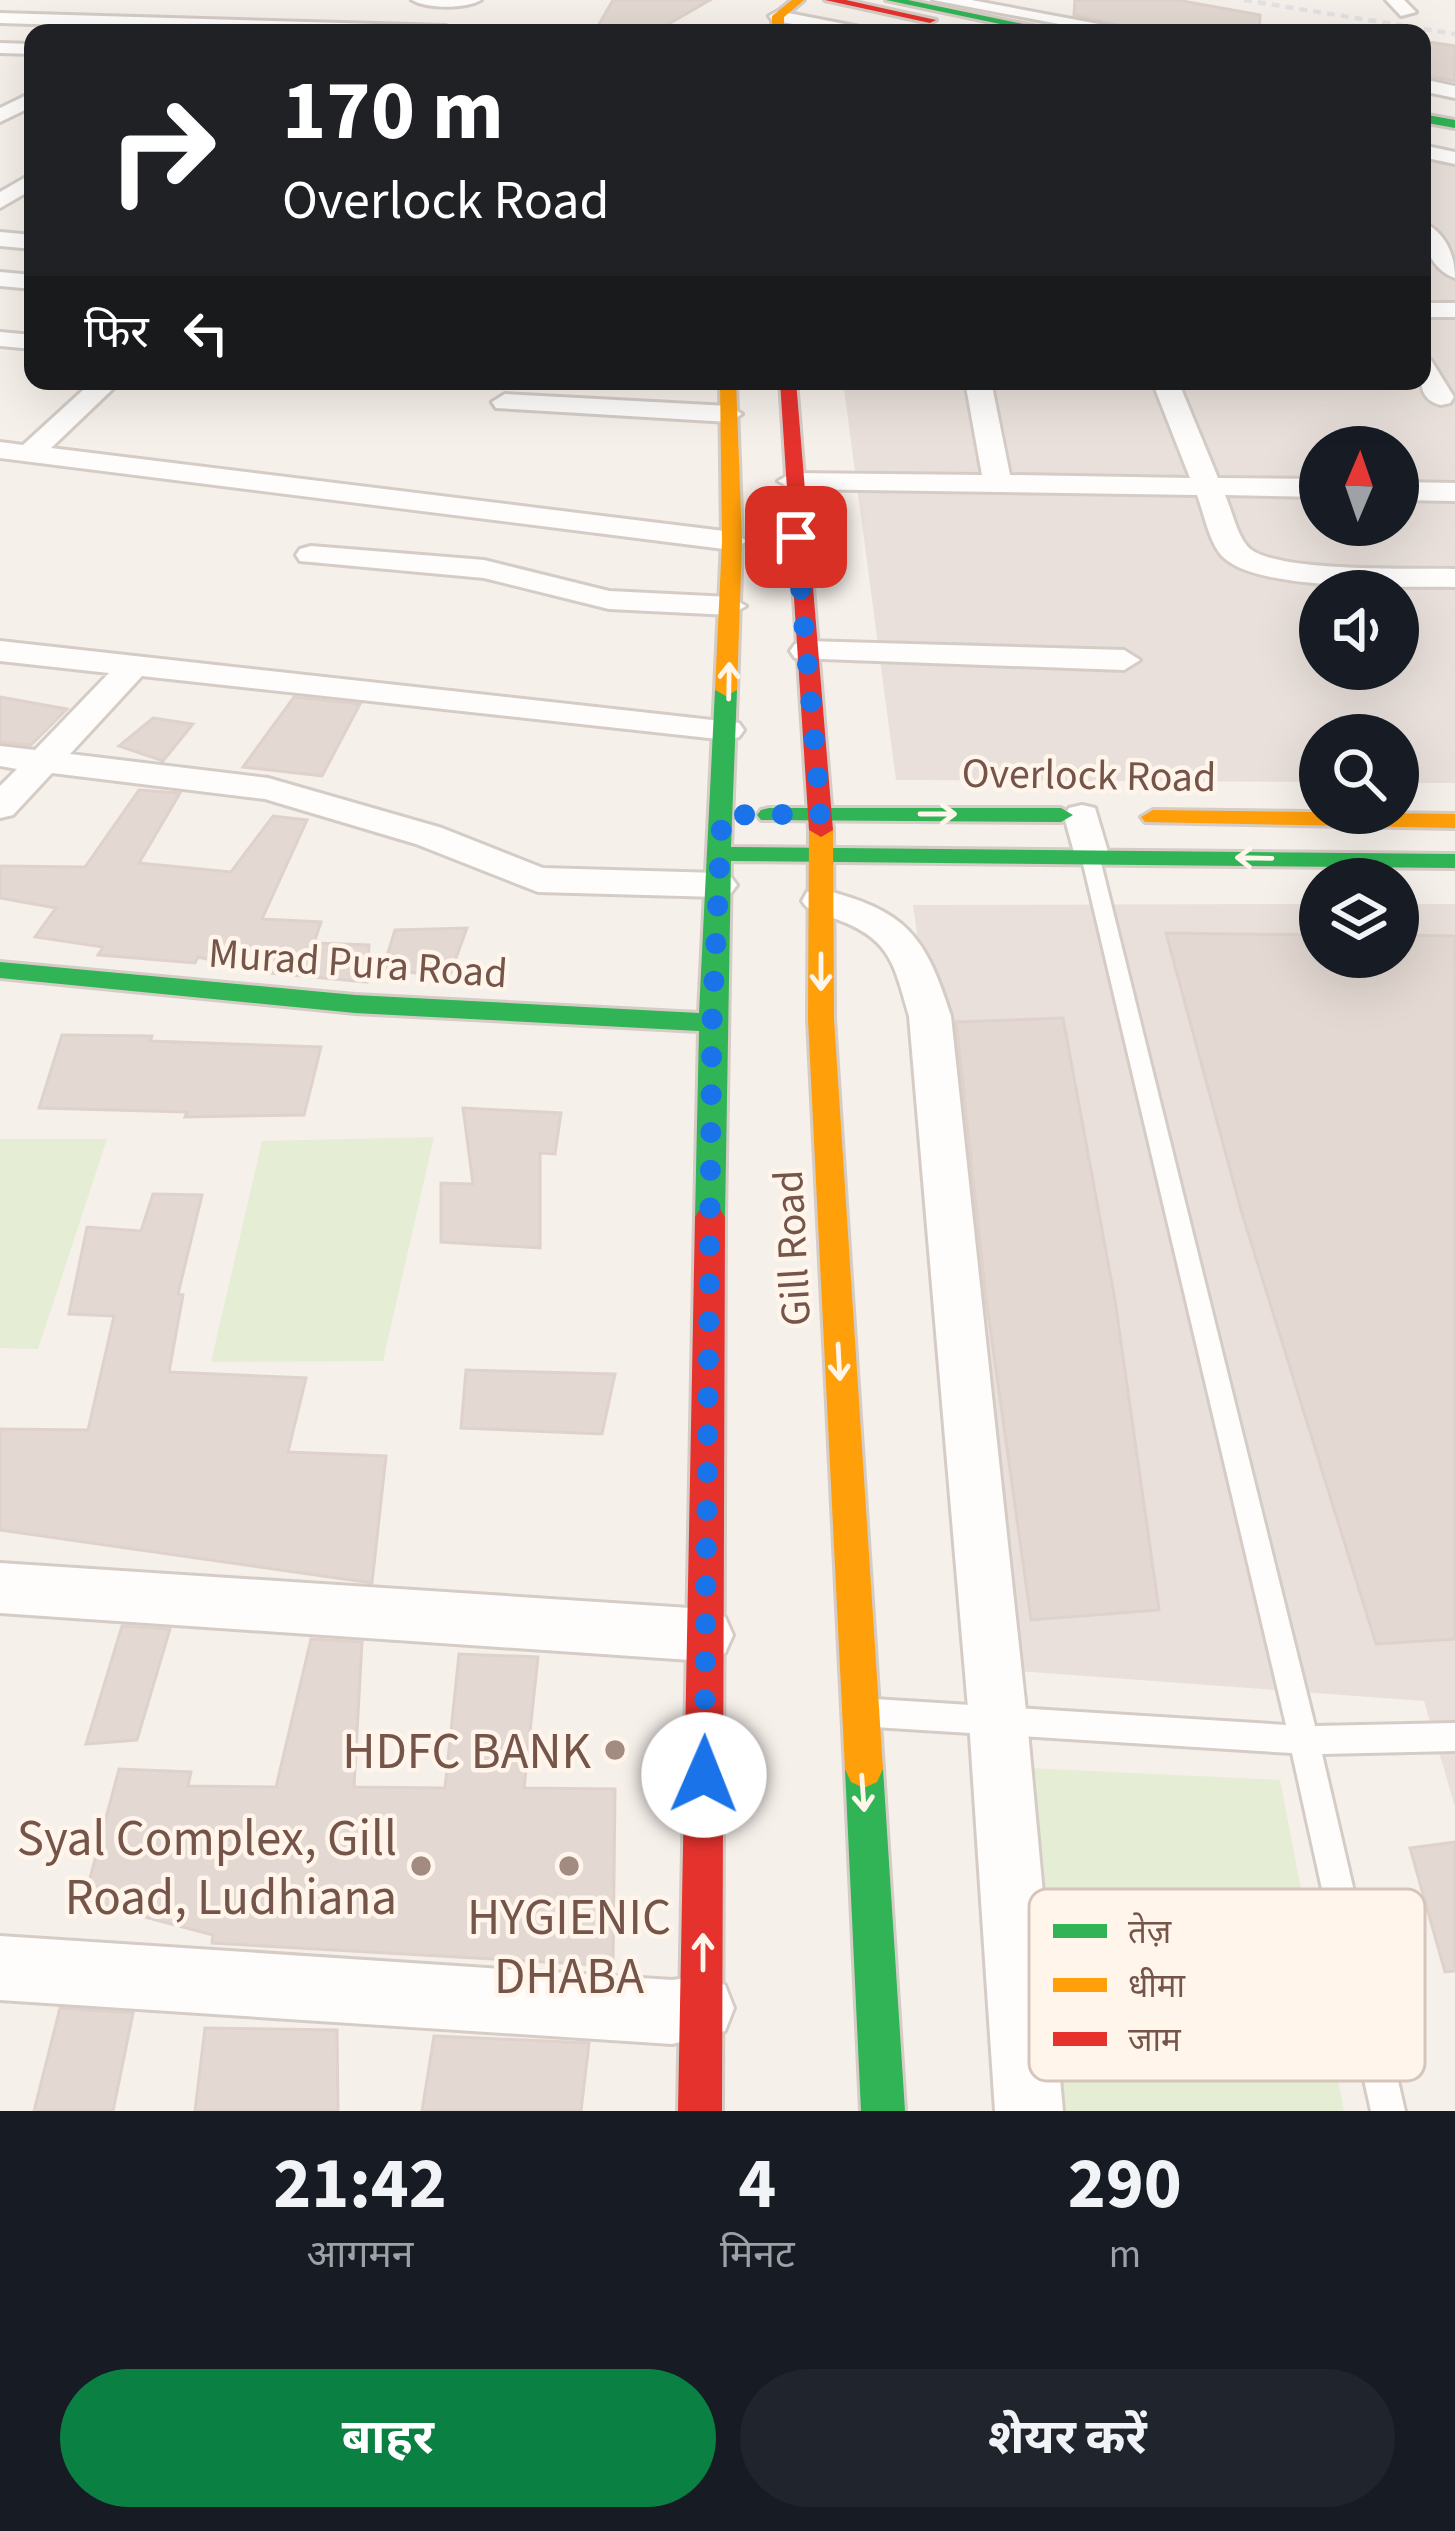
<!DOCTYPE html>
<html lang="hi">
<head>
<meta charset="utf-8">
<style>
  :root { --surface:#171b24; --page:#20242c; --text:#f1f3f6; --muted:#9ea1a6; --accent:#0b8043 }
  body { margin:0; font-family:"Source Sans 3","Noto Sans Devanagari",sans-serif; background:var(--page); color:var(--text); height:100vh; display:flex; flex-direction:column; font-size:45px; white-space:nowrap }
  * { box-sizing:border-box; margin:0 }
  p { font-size:39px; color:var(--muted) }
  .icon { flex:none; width:66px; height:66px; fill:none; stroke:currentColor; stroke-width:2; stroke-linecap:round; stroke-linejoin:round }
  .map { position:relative; height:2111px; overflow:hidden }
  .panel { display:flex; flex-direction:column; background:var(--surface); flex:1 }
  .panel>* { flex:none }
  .banner { position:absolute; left:24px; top:24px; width:1407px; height:366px; border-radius:24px; box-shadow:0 12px 48px #0002; background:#202124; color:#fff; overflow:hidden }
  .needle { width:78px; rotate:2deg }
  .fabs { position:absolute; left:1299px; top:426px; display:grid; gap:24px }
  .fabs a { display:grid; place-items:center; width:120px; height:120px; border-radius:50%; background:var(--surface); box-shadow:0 12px 48px #0002; font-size:60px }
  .pin { position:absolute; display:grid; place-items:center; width:102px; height:102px; color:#fff; margin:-51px; border-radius:24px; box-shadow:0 6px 18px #0006 }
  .me { position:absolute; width:132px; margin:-66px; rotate:1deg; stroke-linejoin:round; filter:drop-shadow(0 0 9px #0008) }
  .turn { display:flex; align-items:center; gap:42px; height:252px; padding:0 60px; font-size:54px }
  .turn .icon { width:156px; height:156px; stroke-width:2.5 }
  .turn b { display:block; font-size:84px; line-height:102px }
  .then { display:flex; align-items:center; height:114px; padding:0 60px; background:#0003; gap:24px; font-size:45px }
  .eta { display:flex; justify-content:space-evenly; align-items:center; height:204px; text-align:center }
  .eta b { font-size:72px; font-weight:700; line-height:84px }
  .action { display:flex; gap:24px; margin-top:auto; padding:24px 60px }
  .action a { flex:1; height:138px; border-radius:72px; background:var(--accent); color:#fff; font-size:48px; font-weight:700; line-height:138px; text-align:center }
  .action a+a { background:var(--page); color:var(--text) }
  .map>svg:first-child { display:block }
</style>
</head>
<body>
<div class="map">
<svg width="1455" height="2111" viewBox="0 0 1455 2111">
  <rect width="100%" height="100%" fill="#f6f0ea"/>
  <path fill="#e9e0db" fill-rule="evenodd" d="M1422 158 1455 165V783H1398V735H1320V782L896 780 843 381H1422ZM1320 447H1398V525H1320ZM1320 591H1398V669H1320Z
    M1320 904V957H1398V904H1455V1807L1424 1701 1017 1671 913 905Z"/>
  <path fill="#e5edd5" d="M434 1137 383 1361 211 1362 262 1141Z
    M0 1139H107L38 1349 0 1348Z
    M982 1766 1280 1780 1344 2111H1005Z"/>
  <path fill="#e3d8d2" stroke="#dfd2cc" stroke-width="3" d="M613 0H710L653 33H594Z
    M1075 0H1177L1260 15 1259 33 1150 32 1074 15Z
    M1422 41 1455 46V81L1422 75Z
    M0 697 67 709 31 745 0 742Z
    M294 697 360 704 322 776 243 767Z
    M153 718 193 724 163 761 119 746Z
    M139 790 180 793 139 863 231 872 273 816 307 820 262 919 321 922 314 943 369 945 367 982 269 973 198 957 195 963 98 955 103 947 35 937 56 908 0 898V866L85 867Z
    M467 928 449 977 383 969 395 930Z
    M1166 933 1320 935V957H1398V935L1455 936V1639L1376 1644 1241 1210Z
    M1063 1018 1115 1300 1159 1610 1031 1620 986 1298 956 1022Z
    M62 1035 152 1036 150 1041 321 1047 304 1115 185 1117 187 1112 39 1108Z
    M463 1108 561 1113 555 1154 540 1153V1248L441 1242V1183L473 1184Z
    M153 1194 202 1195 178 1294 183 1295 169 1372 306 1378 288 1452 386 1456 372 1583 0 1530V1429L88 1430 114 1316 69 1314 87 1227 141 1231Z
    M466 1370 615 1374 602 1434 461 1428Z
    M122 1626 170 1629 137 1740 86 1744Z
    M311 1639 362 1642 354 1787 445 1788 459 1654 538 1657 524 1788 615 1789 613 1966 212 1943 213 1935 84 1901 119 1769 191 1772 188 1786 276 1787Z
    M1455 1842V1971L1445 1972 1410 1848Z
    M60 2008 133 2013 113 2111H34Z
    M205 2028 337 2030 338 2111H195Z
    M434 2036 589 2043 581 2111H422Z"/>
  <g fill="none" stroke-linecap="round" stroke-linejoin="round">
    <g stroke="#d5ccc6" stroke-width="6">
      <path id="lane" d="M1090 849 1099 855 1315 1726 1455 1723V1751L1322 1754 1405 2111H1371L1292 1753 874 1727 864 1723 860 1713 864 1703 874 1699 1286 1725 1081 855Z"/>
    </g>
    <g stroke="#d5ccc6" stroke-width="6">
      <path id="street" d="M412 0H481C466 9 427 9 412 0Z
        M933 0H971L1146 33H1106Z
        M1386 0H1404L1416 12 1401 16Z
        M778 11 865 28 874 33H838L772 20 769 16Z
        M0 13 446 26 455 31 335 33 0 23Z
        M0 43 33 44V54L0 53Z
        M1422 79 1455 86V98L1422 91Z
        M33 92V106L0 122V108Z
        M1422 145 1455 152V164L1422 157Z
        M33 173V189L0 208V192Z
        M1422 222C1445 231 1455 255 1455 278 1432 270 1422 245 1422 222Z
        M0 232 33 235V249L0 246Z
        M0 272 33 275V289L0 286Z
        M1422 303H1455V317H1422Z
        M0 332 33 335V349L0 346Z
        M1422 357 1431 360 1454 397 1450 403 1441 405C1415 399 1422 376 1422 357Z
        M93 381H121L51 448 732 532 747 541 732 550 0 458V442L23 445Z
        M965 381H991L1010 475 1190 478 1152 381H1178L1218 478 1320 479V497L1225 495C1232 511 1237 535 1248 547 1273 573 1416 568 1455 569V587C1405 586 1256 592 1222 556 1209 542 1204 513 1197 495L792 489 778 481 792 473 982 475Z
        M505 394 729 406 742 414 729 422 496 408 492 402Z
        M1398 482 1455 483V501L1398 500Z
        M311 546 484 560 609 591 730 597 746 606 730 615 609 609 484 578 300 561 296 555 300 549Z
        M0 641 739 723 744 730 739 737 727 740 142 676 70 754 268 778 442 828 543 868 718 873 731 877 737 885 731 893 718 897 538 892 416 844 265 799 52 773 13 815 0 818V786L17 769 0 766V746L35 750 109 673 0 661Z
        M806 641 1124 650 1140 660 1124 670 795 658 790 651 795 644Z
        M1082 805 1095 808 1109 855 1103 863H1077L1064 816 1069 808Z
        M821 889C906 911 925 934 951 1016L1027 1720 1063 2111H995L969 1720 909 1016C894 964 891 939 836 919 822 914 810 914 802 901L807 892Z
        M0 1563 705 1609 725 1617 733 1635 725 1653 705 1661 0 1613Z
        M0 1936 672 1980 702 1976 725 1985 734 2008 725 2031 672 2044 0 2000Z"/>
    </g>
    <g stroke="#d6ccc6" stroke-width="6">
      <path id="fast" d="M886 0H908L1066 33H1043Z
        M1422 114 1455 120V128L1422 122Z
        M726 684 737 690 731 847 1455 854V868L731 861 725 1217 720 1225H700L695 1217 699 1031 355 1013 0 978V962L355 995 699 1013 715 690Z
        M769 808H1061L1073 815 1061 822 761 820 757 815 761 810Z
        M864 1750 877 1756 883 1769 905 2111H861L845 1769 851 1756Z"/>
    </g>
    <g stroke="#d6ccc6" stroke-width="6">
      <path id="slow" d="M792 0H804L784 17V33H772V16Z
        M720 381H736L742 541 737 690 726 696 715 690 722 541Z
        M1153 810 1455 814V828L1145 822 1141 817Z
        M821 823 833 830 834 1019 883 1769 877 1782 864 1788 851 1782 845 1769 808 1019 809 830Z"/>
    </g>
    <g stroke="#d6ccc6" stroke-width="6">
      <path id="jam" d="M825 0H846L936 20 930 23Z
        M780 381H796L833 830 821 837 809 830Z
        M710 1206 720 1209 725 1217 722 2111H678L695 1217 700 1209Z"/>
    </g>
    <use href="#lane" fill="#fefdfc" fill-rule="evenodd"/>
    <use href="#street" fill="#fefdfc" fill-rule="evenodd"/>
    <use href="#fast" fill="#30b455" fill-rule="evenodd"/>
    <use href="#slow" fill="#ff9f0a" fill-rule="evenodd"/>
    <use href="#jam" fill="#e5322d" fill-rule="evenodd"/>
    <path stroke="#e4e2e4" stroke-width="4.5" stroke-dasharray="8 6" stroke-linecap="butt" d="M1244 0 1455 34"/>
  </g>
  <defs><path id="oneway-shaft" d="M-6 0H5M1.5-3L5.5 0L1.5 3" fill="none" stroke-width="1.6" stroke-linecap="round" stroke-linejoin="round" transform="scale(3)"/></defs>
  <g stroke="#fff5eb">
    <use href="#oneway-shaft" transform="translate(729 681) rotate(-89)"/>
    <use href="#oneway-shaft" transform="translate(938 814)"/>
    <use href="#oneway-shaft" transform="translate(1254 858) rotate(-179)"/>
    <use href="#oneway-shaft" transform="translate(821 972) rotate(90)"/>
    <use href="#oneway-shaft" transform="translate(839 1362) rotate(87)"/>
    <use href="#oneway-shaft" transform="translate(863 1793) rotate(86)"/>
    <use href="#oneway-shaft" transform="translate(703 1952) rotate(-90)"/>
  </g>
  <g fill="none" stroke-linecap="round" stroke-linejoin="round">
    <path stroke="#1a73e8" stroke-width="21" stroke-dasharray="0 37.8" d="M704 1775 712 1023 722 815 821 814 796 537"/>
  </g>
  <g fill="#a28b81" stroke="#fff5eb" stroke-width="4.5">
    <circle cx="615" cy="1750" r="12"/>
    <circle cx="421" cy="1866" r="12"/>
    <circle cx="569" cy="1866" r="12"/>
  </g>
  <g text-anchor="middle" stroke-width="9" stroke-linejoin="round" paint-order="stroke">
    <g font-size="42" fill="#755449" stroke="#fff5eb">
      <text transform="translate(1089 774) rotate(1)" y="15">Overlock Road</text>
      <text transform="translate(358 962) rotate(4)" y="15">Murad Pura Road</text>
      <text transform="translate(791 1248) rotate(-93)" y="15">Gill Road</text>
    </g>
    <g font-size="51" fill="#755449" stroke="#fff5eb" text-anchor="end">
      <text x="591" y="1768">HDFC BANK</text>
      <text x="397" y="1855">Syal Complex, Gill<tspan x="397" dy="59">Road, Ludhiana</tspan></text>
      <text x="569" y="1934" text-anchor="middle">HYGIENIC<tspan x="569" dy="59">DHABA</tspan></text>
    </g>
  </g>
  <rect x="1029" y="1889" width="396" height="192" rx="18" fill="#fff5eb" stroke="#d6c5ba" stroke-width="3"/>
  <rect x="1053" y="1924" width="54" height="14" fill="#30b455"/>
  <rect x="1053" y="1978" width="54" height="14" fill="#ff9f0a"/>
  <rect x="1053" y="2032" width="54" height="14" fill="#e5322d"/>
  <g font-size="33" fill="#755449">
    <text x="1128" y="1943">तेज़</text>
    <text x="1128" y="1997">धीमा</text>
    <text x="1128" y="2051">जाम</text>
  </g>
</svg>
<div class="fabs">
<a><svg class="needle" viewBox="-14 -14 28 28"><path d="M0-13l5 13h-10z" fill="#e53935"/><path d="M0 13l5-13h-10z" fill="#9ea1a6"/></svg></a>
<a><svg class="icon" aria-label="sound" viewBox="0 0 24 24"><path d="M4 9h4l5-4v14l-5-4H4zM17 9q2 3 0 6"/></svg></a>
<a><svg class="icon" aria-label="search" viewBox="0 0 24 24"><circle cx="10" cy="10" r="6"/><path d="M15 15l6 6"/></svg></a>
<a><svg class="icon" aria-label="layers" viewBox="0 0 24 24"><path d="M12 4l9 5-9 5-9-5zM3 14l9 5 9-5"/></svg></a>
</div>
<div class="pin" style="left:796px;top:537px;background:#d93025"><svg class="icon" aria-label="arrive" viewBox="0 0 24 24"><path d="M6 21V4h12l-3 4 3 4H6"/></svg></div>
<svg class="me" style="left:704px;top:1775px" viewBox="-20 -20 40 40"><circle r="19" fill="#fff"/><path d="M0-13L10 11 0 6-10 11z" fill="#1a73e8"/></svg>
<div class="banner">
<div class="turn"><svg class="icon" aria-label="right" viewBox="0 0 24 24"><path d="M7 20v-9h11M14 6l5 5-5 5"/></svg><div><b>170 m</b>Overlock Road</div></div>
<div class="then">फिर<svg class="icon" aria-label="left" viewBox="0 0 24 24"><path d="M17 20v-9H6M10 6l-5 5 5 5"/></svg></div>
</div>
</div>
<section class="panel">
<div class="eta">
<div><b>21:42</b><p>आगमन</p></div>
<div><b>4</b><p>मिनट</p></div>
<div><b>290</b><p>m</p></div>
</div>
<div class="action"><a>बाहर</a><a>शेयर करें</a></div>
</section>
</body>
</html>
